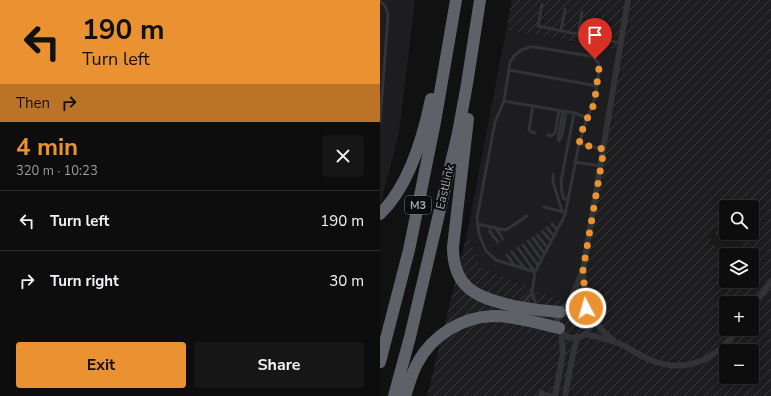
<!DOCTYPE html>
<html lang="en">
<head>
<meta charset="utf-8">
<style>
  :root { --surface:#0d0d0e; --page:#161617; --text:#f1f3f6; --muted:#9a9c9e; --line:#2d2d2e; --accent:#ea9231 }
  body { margin:0; font-family:"Nunito Sans",sans-serif; background:var(--page); color:var(--text); height:100vh; display:flex; flex-direction:column; font-size:15px; white-space:nowrap }
  * { box-sizing:border-box; margin:0 }
  p { font-size:13px; color:var(--muted) }
  .icon { flex:none; width:22px; height:22px; fill:none; stroke:currentColor; stroke-width:2; stroke-linecap:round; stroke-linejoin:round }
  .map { position:relative; flex:1; overflow:hidden }
  .details { display:flex; flex-direction:column; background:var(--surface); width:380px }
  .details>* { flex:none }
  .banner { background:#ea9231; color:#111; overflow:hidden }
  .tools { position:absolute; left:339px; top:200px; display:grid; gap:8px }
  .tools a { display:grid; place-items:center; width:40px; height:40px; border-radius:4px; background:var(--surface); box-shadow:0 2px 6px #0003,0 0 0 1px var(--line); font-size:20px }
  .pin { position:absolute; display:grid; place-items:center; width:34px; height:34px; color:#fff; margin:-41px -17px; border-radius:50% 50% 50% 0; rotate:-45deg; box-shadow:0 0 4px #0007 }
  .pin .icon { rotate:45deg }
  .me { position:absolute; width:44px; margin:-22px; rotate:354deg; stroke-linejoin:round; filter:drop-shadow(0 0 3px #0008) }
  .turn { display:flex; align-items:center; gap:14px; height:84px; padding:0 16px; font-size:18px }
  .turn .icon { width:52px; height:52px; stroke-width:2.5 }
  .turn b { display:block; font-size:28px; line-height:34px }
  .then { display:flex; align-items:center; height:38px; padding:0 16px; background:#0003; gap:8px; font-size:15px }
  .round { display:grid; place-items:center; flex:none; width:42px; height:42px; border-radius:4px; background:var(--page) }
  .headline { display:flex; align-items:center; justify-content:space-between; height:68px; padding:0 16px }
  h1 { font-size:24px; font-weight:700; line-height:30px; color:var(--accent) }
  .cta { display:flex; gap:8px; margin-top:auto; padding:8px 16px }
  .cta a { flex:1; height:46px; border-radius:4px; background:var(--accent); color:#111; font-size:16px; font-weight:700; line-height:46px; text-align:center }
  .cta a+a { background:var(--page); color:var(--text) }
  ul { padding:0; list-style:none }
  li { display:flex; align-items:center; gap:12px; height:60px; padding:0 16px; border-top:1px solid var(--line) }
  li div { flex:1 }
  li b { display:block; font-size:15px }
  li em { font-style:normal }
  main { display:flex; flex:1; min-height:0 }
  .map>svg:first-child { display:block }
</style>
</head>
<body>
<main>
<section class="details">
<div class="banner">
<div class="turn"><svg class="icon" aria-label="left" viewBox="0 0 24 24"><path d="M17 20v-9H6M10 6l-5 5 5 5"/></svg><div><b>190 m</b>Turn left</div></div>
<div class="then">Then<svg class="icon" aria-label="right" viewBox="0 0 24 24"><path d="M7 20v-9h11M14 6l5 5-5 5"/></svg></div>
</div>
<div class="headline"><div><h1>4 min</h1><p>320 m · 10:23</p></div><a class="round"><svg class="icon" aria-label="close" viewBox="0 0 24 24"><path d="M6 6l12 12M18 6L6 18"/></svg></a></div>
<ul>
<li><svg class="icon" aria-label="left" viewBox="0 0 24 24"><path d="M17 20v-9H6M10 6l-5 5 5 5"/></svg><div><b>Turn left</b></div><em>190 m</em></li>
<li><svg class="icon" aria-label="right" viewBox="0 0 24 24"><path d="M7 20v-9h11M14 6l5 5-5 5"/></svg><div><b>Turn right</b></div><em>30 m</em></li>
</ul>
<div class="cta"><a>Exit</a><a>Share</a></div>
</section>
<div class="map">
<svg width="391" height="396" viewBox="0 0 391 396">
  <defs>
    <pattern id="industrial-furrows" width="10" height="10" patternUnits="userSpaceOnUse"><rect width="10" height="10" fill="#1d1d1f"/><path d="M-1 1l2-2M0 10L10 0M9 11l2-2" fill="none" stroke="#3b3b3d"/></pattern>
  </defs>
  <rect width="100%" height="100%" fill="#111112"/>
  <path fill="#1d1d1f" d="M0 0H35L19 133 0 206Z
    M126 30 241 50 203 270 189 304 101 267 87 234Z"/>
  <path fill="url(#industrial-furrows)" fill-rule="evenodd" d="M132 0H391V396H47L87 234 101 267 189 304 203 270 241 50 126 30ZM346 207H372V233H346ZM346 255H372V281H346ZM346 303H372V329H346ZM346 351H372V377H346Z"/>
  <path fill="#171c17" d="M332 230H336L335 238 358 242 360 235 366 236 365 239H363L362 249 359 248V250L351 248V251L342 249V247L330 245 331 239 329 238 330 233H332Z"/>
  <g fill="none" stroke-linecap="round" stroke-linejoin="round">
    <path stroke="#323337" stroke-width="3" d="M0 1C6 6 7 9 8 16L0 122
      M162 4 158 26 240 43
      M181 31 185 9
      M198 35 202 12
      M129 70 217 86
      M124 101 195 113 207 118 199 144 185 215 155 272 152 293 157 307
      M153 106 149 129 151 132 155 133
      M168 135 171 136 175 133 179 111
      M179 141 182 135 186 112
      M179 141 178 138 183 111
      M199 144 224 149
      M195 162 221 166
      M173 174V182L182 211
      M188 200 184 199 182 193 181 181 194 113
      M164 207 183 212
      M97 224 126 230 147 216
      M172 224 177 230
      M110 227V232L118 242
      M115 227 123 239
      M167 228 174 236
      M162 231 171 241
      M157 235 167 247
      M153 238 164 253
      M148 241 161 259
      M143 245 158 265
      M138 248 155 272
      M132 252 145 269
      M127 255 135 266
      M155 272 116 260 106 251 99 234 97 218 115 122 124 101 130 62 134 56 141 50 150 47H155L210 56C214 58 218 60 219 65 220 69 218 74 218 78 216 93 214 105 207 118
      M142 304 152 293
      M162 393 175 396"/>
    <path stroke="#323337" stroke-width="6" d="M203 274 206 308
      M189 304 203 270 248 0
      M177 321a17 17 0 1 1 34 0a17 17 0 1 1-34 0Z
      M372 308 391 281
      M212 316 222 330 235 342
      M205 334C216 337 228 339 238 343 250 348 261 357 273 361 308 374 338 358 358 329
      M161 396 162 393
      M175 396 183 353 181 331
      M185 396 194 349 198 337"/>
    <path stroke="#5e6268" stroke-width="12" d="M88 119 73 247C73 289 98 298 134 306 149 309 164 311 180 312
      M0 214C29 186 43 138 51 99
      M0 362 29 250 55 122 76 0
      M14 396 30 337 78 133 87 84 100 0
      M25 396C29 385 32 372 38 362 53 335 82 317 113 316 135 316 158 323 179 328"/>
  </g>
  <g fill="none" stroke-linecap="round" stroke-linejoin="round">
    <path stroke="#ea9231" stroke-width="7" stroke-dasharray="0 12.6" d="M206 308 203 270 224 149 199 144 204 124 212 110 215 98 219 68 218 63 215 59"/>
  </g>
  <g text-anchor="middle" stroke-width="4" stroke-linejoin="round" paint-order="stroke">
    <rect fill="#0c0c0d" stroke="#757a80" stroke-width="1" x="25" y="196" width="26" height="18" rx="3"/>
    <g font-size="11" font-weight="bold" fill="#a2a9b2">
      <text x="38" y="209">M3</text>
    </g>
    <g font-size="12" fill="#a2a9b2" stroke="#0c0c0d">
      <text transform="translate(65 187) rotate(-77)" y="4">EastLink</text>
    </g>
  </g>
</svg>
<div class="tools">
<a><svg class="icon" aria-label="search" viewBox="0 0 24 24"><circle cx="10" cy="10" r="6"/><path d="M15 15l6 6"/></svg></a>
<a><svg class="icon" aria-label="layers" viewBox="0 0 24 24"><path d="M12 4l9 5-9 5-9-5zM3 14l9 5 9-5"/></svg></a>
<a>+</a>
<a>−</a>
</div>
<div class="pin" style="left:215px;top:59px;background:#d93025"><svg class="icon" aria-label="arrive" viewBox="0 0 24 24"><path d="M6 21V4h12l-3 4 3 4H6"/></svg></div>
<svg class="me" style="left:206px;top:308px" viewBox="-20 -20 40 40"><circle r="17" fill="#ea9231" stroke="#fff" stroke-width="3"/><path d="M0-11L8 9 0 5-8 9z" fill="#fff"/></svg>
</div>
</main>
</body>
</html>
